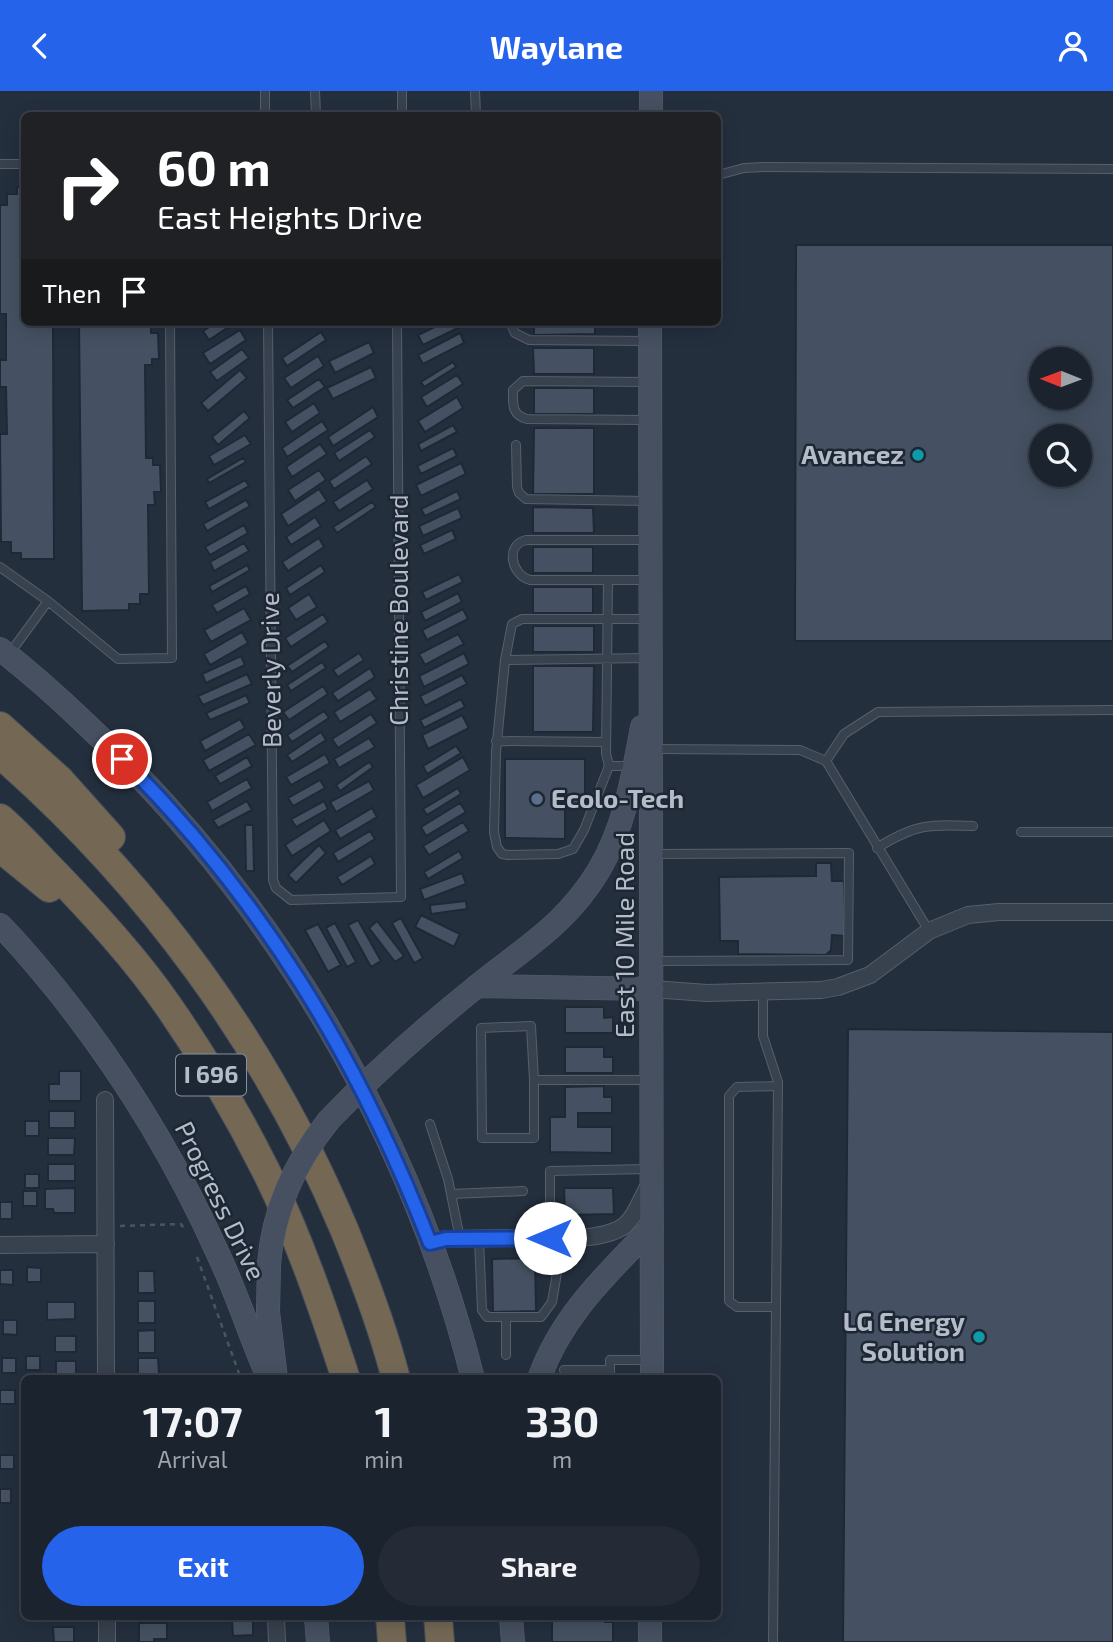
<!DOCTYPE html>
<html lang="en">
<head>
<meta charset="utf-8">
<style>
  :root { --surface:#1b232e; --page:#242b36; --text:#f1f3f6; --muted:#a0a4aa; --line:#39404a; --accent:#2563eb }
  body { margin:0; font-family:"Exo 2",sans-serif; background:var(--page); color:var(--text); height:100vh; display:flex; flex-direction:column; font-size:26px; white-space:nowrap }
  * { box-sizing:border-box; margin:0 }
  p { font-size:23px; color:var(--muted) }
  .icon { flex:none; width:38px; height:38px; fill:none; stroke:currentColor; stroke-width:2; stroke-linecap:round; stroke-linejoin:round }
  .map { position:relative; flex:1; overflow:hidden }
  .drawer { position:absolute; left:21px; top:1284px; width:700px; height:245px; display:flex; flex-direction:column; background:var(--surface); border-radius:10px; box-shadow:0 4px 18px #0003,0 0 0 2px var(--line) }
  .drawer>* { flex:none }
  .banner { position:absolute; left:21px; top:21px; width:700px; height:214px; border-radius:10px; box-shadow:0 4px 18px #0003,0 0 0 2px var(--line); background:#202124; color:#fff; overflow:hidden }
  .needle { width:46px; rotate:271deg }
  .fabs { position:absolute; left:1029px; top:256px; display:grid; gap:14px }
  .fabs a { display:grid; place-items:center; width:63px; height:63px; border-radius:50%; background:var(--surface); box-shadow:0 4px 18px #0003,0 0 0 2px var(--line); font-size:35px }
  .pin { position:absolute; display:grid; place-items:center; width:60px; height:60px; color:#fff; margin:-30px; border:4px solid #fff; border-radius:50%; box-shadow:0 2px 7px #0007 }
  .me { position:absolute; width:77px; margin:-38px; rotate:270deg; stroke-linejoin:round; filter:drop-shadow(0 0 5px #0008) }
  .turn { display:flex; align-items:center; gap:24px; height:147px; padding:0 21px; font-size:32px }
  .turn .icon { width:91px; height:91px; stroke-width:2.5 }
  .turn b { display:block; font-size:49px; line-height:60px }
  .then { display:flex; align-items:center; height:66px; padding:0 21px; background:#0003; gap:14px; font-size:26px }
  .eta { display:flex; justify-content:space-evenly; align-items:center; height:119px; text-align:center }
  .eta b { font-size:42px; font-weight:700; line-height:49px }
  .action { display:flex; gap:14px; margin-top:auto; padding:14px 21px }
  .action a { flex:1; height:80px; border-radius:42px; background:var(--accent); color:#fff; font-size:28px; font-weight:700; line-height:80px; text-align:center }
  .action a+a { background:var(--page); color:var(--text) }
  header { display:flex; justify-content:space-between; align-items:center; height:91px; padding:0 21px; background:var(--accent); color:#fff; font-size:32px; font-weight:700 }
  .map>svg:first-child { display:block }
</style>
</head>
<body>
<header><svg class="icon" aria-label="back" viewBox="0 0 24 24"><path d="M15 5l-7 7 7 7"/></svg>Waylane<svg class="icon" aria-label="person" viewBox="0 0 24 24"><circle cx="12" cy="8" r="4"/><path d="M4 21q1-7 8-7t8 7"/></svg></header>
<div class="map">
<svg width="1113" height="1551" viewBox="0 0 1113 1551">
  <rect width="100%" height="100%" fill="#242f3e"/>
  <path fill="#455162" stroke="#1f2835" stroke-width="2" fill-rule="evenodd" d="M17 96H24V231H53L54 468H21V462H11V451H1L0 343H7L6 296H0V269H6V223H0V114H7V103H17Z
    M796 154H1113V550H795ZM1041 268H1080V306H1041ZM1041 345H1080V383H1041Z
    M79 231H151V242H158L159 268H152V274H145L146 367H153V374H160L161 401H154L155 414H148L149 503H140V513H129V519L82 520Z
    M217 231H236L209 249 203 240Z
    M445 231H460L462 235 423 254 418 244Z
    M534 231H595V243L534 244Z
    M240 239 246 249 210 273 203 262Z
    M321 241 326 249 287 275 282 267Z
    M460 242 464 252 423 273 418 264Z
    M369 251 374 262 335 282 329 270Z
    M533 257H594V283H534Z
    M242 258 249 267 217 290 210 281Z
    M318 265 324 275 291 297 284 287Z
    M453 271 456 276 424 296 421 291Z
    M371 276 376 287 333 308 327 297Z
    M240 279 247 287 208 320 201 312Z
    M457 284 463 293 427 316 421 306Z
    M319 288 325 296 293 317 287 309Z
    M534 297H594V323H534Z
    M457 306 463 317 425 341 418 330Z
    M314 312 320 322 292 341 285 331Z
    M373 316 378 326 333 355 328 346Z
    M244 320 250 327 218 354 212 346Z
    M322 330 328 339 287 366 282 357Z
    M453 334 457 341 421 360 418 353Z
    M534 337H594V403H533Z
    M370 339 375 346 339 370 334 362Z
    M245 344 251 353 214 374 209 365Z
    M320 353 327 363 292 386 286 376Z
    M453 357 457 365 421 383 417 375Z
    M366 365 372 373 334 398 329 390Z
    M243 367 246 371 209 392 207 388Z
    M461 372 466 383 421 405 416 394Z
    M319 379 326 389 295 410 288 399Z
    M245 389 249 395 209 418 205 411Z
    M367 389 373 398 339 420 333 411Z
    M319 398 327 410 288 435 281 423Z
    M457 400 461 408 425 425 421 418Z
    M246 409 250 415 207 440 203 433Z
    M372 411 376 416 337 442 333 436Z
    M533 416 593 417 594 442H533Z
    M458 417 462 427 423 445 419 435Z
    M315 426 321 435 291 454 286 446Z
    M244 434 248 442 210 464 205 456Z
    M452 439 456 448 424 463 420 454Z
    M319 447 324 456 288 480 282 471Z
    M244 452 249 460 214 480 210 471Z
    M533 456H593V482H533Z
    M247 474 250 479 212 501 209 495Z
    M321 474 325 481 290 504 286 497Z
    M459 483 463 491 426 509 422 501Z
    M246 495 250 503 217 522 212 514Z
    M533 496H593V522H533Z
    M458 502 462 511 425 530 421 521Z
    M309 503 317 516 296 529 288 517Z
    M244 517 251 529 211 551 204 539Z
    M463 518 468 528 427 549 422 539Z
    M323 523 328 531 291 556 285 547Z
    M533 535H594V561H533Z
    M242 541 248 552 210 574 204 563Z
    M458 543 464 553 425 574 419 563Z
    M325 550 329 556 292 581 287 575Z
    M359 562 364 569 338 586 333 579Z
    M464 562 469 573 424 596 419 585Z
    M241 565 245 574 206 592 202 583Z
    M322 571 326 577 291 600 287 594Z
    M533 575H594L593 641H533Z
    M370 577 375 586 338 610 332 602Z
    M247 583 252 593 203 614 198 605Z
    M462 584 467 593 425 615 420 605Z
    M323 595 328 603 289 629 283 621Z
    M370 598 377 608 340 631 334 621Z
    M246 604 250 612 210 629 206 622Z
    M461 608 465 616 424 637 420 629Z
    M324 620 329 627 292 651 287 644Z
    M371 623 377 632 338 657 332 648Z
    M462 624 469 637 428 658 422 644Z
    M240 628 245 637 205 660 200 650Z
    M321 641 326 649 292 671 287 664Z
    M249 643 256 654 209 680 203 669Z
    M369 647 375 656 339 677 334 668Z
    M456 655 461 662 427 683 423 675Z
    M325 663 330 672 291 694 286 686Z
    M247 666 252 675 220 693 215 685Z
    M463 666 470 679 423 707 416 694Z
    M505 668H585V715H565V748L505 747Z
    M369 671 373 676 340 700 336 694Z
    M247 688 252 697 212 720 207 711Z
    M320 689 325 697 293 715 288 707Z
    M369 690 374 699 336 721 330 711Z
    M458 697 461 703 427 724 423 718Z
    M247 710 252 719 218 737 213 729Z
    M324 710 328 718 296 736 291 728Z
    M460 712 466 721 426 745 421 736Z
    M372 717 377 726 340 748 335 739Z
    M324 729 331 740 292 765 285 754Z
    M463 731 469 740 429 764 423 755Z
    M245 734H253L254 780H246Z
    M370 740 375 748 338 771 333 762Z
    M319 754 326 762 296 792 288 784Z
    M459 760 463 767 428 788 424 781Z
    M371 765 375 773 342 794 337 786Z
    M816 772H831L832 790H844L845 845 832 844 831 859 826 864 738 863V850H720L719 786 816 785Z
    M462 782 466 793 424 809 420 798Z
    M466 810 467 818 431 823 430 814Z
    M421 824 460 843 454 856 415 836Z
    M401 827 423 867 414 872 392 832Z
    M358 829 381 870 371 876 348 834Z
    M377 830 404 865 395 871 369 837Z
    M335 832 356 871 347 876 326 837Z
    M318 833 341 874 328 881 305 839Z
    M565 916H604V927L613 926V942H565Z
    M848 938 1113 941V1551H843Z
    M565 956H604V966H613V982H565Z
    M59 980H81V1010H49V993H59Z
    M604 995V1006H612V1022H578V1036H612V1062L550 1061V1026H565V996Z
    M49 1020H75V1037H49Z
    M25 1030H39V1045H25Z
    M48 1047H75L74 1064H48Z
    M48 1073H75V1090H48Z
    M25 1083H39V1097H25Z
    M75 1097V1122H54L53 1118H45V1098Z
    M564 1097H613L614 1123 565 1124Z
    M23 1100H37V1115H23Z
    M0 1111H12V1128H0Z
    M535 1167 536 1220 493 1221 492 1168Z
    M27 1176 41 1177V1191H27Z
    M0 1179H13V1194L0 1193Z
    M138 1180H154L155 1202H138Z
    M138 1210H155V1232H138Z
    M47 1211H75V1228L47 1229Z
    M3 1229H17V1244L3 1243Z
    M155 1239V1262H138V1240Z
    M55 1245H76V1261H55Z
    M26 1265H40V1279H26Z
    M2 1267H16V1282H2Z
    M138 1267H158L159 1283H138Z
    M56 1270H76V1286H56Z
    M0 1299H15V1313H0Z
    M0 1364H14V1378H0Z
    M0 1398H11V1412H0Z
    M552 1526H605V1531H613V1551H552Z
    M253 1528V1544L233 1545 232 1529Z
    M139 1532H167V1548H154V1551H136L139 1550Z
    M53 1536H74V1551H54Z"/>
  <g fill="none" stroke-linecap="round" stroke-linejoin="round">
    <g stroke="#565f6c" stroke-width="10">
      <path id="lane" d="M265 0V24
        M315 0 316 24
        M475 0 476 24
        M402 24V0
        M0 73H24
        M718 84 744 77 764 76 1113 78
        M268 231 273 789 276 797 291 809 401 806 397 231
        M510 231 515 242 529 249 647 250
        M647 291 523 290 513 299C513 312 511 324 527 328L647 329
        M516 354 517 396 519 402 526 408 647 410
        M647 449H526C505 454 511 484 530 489H647
        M0 476 48 510 118 568 172 567 170 231
        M608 490 606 662 609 675H632
        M10 562 48 510
        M505 569 647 567
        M496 650 605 651
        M653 658 800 659 826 670 929 840
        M826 670 844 643 878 621 1113 619
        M609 675 584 739 573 758 558 763 508 764 502 763 497 756 494 741 496 661 505 569 512 533 522 528H650
        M1021 741H1113
        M877 757C915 733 930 733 973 735
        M653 870 848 869 849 762 653 763
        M763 900V945L778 991 773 1551
        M534 989V1047H482L481 937 531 935 534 989H650
        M430 1033 448 1088 460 1148
        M452 1103 523 1100
        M550 1146V1080L649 1078
        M479 1148 482 1219 487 1226H541L552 1211 563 1147
        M776 1216H737L729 1210V1005L737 996 778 995
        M506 1226V1264
        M564 1279H610
        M610 1288V1269H651"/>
    </g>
    <g stroke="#565f6c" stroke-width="18">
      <path id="street" d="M652 898 707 902 821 899 838 896 870 884 929 840 968 824 999 821H1113
        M105 1009 106 1288
        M430 1152 446 1148 589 1146C632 1140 630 1130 649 1094
        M0 1154 106 1153
        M107 1526V1551
        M276 1526 277 1551"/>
    </g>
    <g stroke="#565f6c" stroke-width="24">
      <path id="secondary" d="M651 24V0
        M650 231 652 1288
        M0 558C31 582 60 608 88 635 274 809 411 1040 473 1288
        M0 834C20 854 38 876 56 898 122 980 176 1069 219 1165 238 1205 251 1248 269 1288
        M477 895 652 898
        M329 1029C375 981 425 937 476 896 524 857 566 834 599 779 625 735 633 685 642 636
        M269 1173 268 1221 276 1288
        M539 1288C561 1225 607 1183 652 1136
        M316 1526 318 1551
        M511 1526 513 1551
        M650 1551V1526"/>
    </g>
    <g stroke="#434c59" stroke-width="30">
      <path id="highway" d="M0 635 60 689 111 746
        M0 663C149 793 267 955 344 1138 364 1187 383 1237 396 1288
        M0 727C20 744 37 764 56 783 96 825 136 868 169 916 205 968 238 1024 266 1080 299 1147 323 1217 346 1288
        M0 757 49 797
        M390 1526 392 1551
        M438 1526 440 1551"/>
    </g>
    <path stroke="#44595c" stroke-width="2.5" stroke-dasharray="5 5" stroke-linecap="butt" d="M120 1135 181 1133 184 1138
      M197 1166 241 1288"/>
    <use href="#lane" stroke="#38414e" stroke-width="8"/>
    <use href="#street" stroke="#38414e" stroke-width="16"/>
    <use href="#secondary" stroke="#465061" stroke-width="23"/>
    <use href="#highway" stroke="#746855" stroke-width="28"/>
    <g stroke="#565f6c" stroke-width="24" stroke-linecap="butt">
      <path id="secondary-bridge" d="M269 1173C273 1119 296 1070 329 1029"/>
    </g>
    <use href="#secondary-bridge" stroke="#465061" stroke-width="23"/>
  </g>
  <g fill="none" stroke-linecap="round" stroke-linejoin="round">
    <g stroke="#184099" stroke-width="18">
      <path id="route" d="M122 668C262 807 359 969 430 1152L446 1148 550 1147"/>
    </g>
    <use href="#route" stroke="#2563eb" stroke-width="12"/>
  </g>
  <g fill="#0f9aa8" stroke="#1d2633" stroke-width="2.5">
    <circle cx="918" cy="364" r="7"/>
    <circle cx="979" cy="1246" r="7"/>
  </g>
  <circle fill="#5c6f8a" stroke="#1d2633" stroke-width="2.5" cx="537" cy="708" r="7"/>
  <g text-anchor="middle" stroke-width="5" stroke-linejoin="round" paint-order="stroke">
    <rect fill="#1d2633" stroke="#878f9c" stroke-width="2" x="176" y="963.5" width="70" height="41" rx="5"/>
    <g font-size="24" font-weight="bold" fill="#b4bcc9">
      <text x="211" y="992">I 696</text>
    </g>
    <g font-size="26" font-weight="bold" fill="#b4bcc9" stroke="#1d2633" text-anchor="end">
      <text x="904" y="373">Avancez</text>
      <text x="551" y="717" text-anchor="start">Ecolo-Tech</text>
      <text x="965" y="1240">LG Energy<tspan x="965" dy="30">Solution</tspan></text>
    </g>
    <g font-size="26" fill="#b4bcc9" stroke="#1d2633">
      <text transform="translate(399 519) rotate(-90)" y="9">Christine Boulevard</text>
      <text transform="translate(271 579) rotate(-91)" y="9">Beverly Drive</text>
      <text transform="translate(625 844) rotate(-90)" y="9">East 10 Mile Road</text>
      <text transform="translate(220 1110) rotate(64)" y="9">Progress Drive</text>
    </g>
  </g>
</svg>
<div class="fabs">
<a><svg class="needle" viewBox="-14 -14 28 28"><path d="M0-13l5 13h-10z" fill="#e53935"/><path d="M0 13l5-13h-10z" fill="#a0a4aa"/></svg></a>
<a><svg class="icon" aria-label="search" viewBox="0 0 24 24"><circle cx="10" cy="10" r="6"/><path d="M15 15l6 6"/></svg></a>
</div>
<div class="pin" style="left:122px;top:668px;background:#d93025"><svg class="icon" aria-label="arrive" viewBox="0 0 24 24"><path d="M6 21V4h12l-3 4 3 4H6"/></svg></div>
<svg class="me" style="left:550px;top:1147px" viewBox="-20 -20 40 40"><circle r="19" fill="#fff"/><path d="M0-13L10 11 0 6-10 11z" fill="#2563eb"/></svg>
<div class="banner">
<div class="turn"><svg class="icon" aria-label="right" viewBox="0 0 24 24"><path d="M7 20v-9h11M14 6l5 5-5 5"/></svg><div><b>60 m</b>East Heights Drive</div></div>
<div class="then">Then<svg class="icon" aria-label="arrive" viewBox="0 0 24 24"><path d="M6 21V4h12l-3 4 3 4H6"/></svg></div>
</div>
<section class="drawer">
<div class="eta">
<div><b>17:07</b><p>Arrival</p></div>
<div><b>1</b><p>min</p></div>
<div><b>330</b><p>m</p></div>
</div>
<div class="action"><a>Exit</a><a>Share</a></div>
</section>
</div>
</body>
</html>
